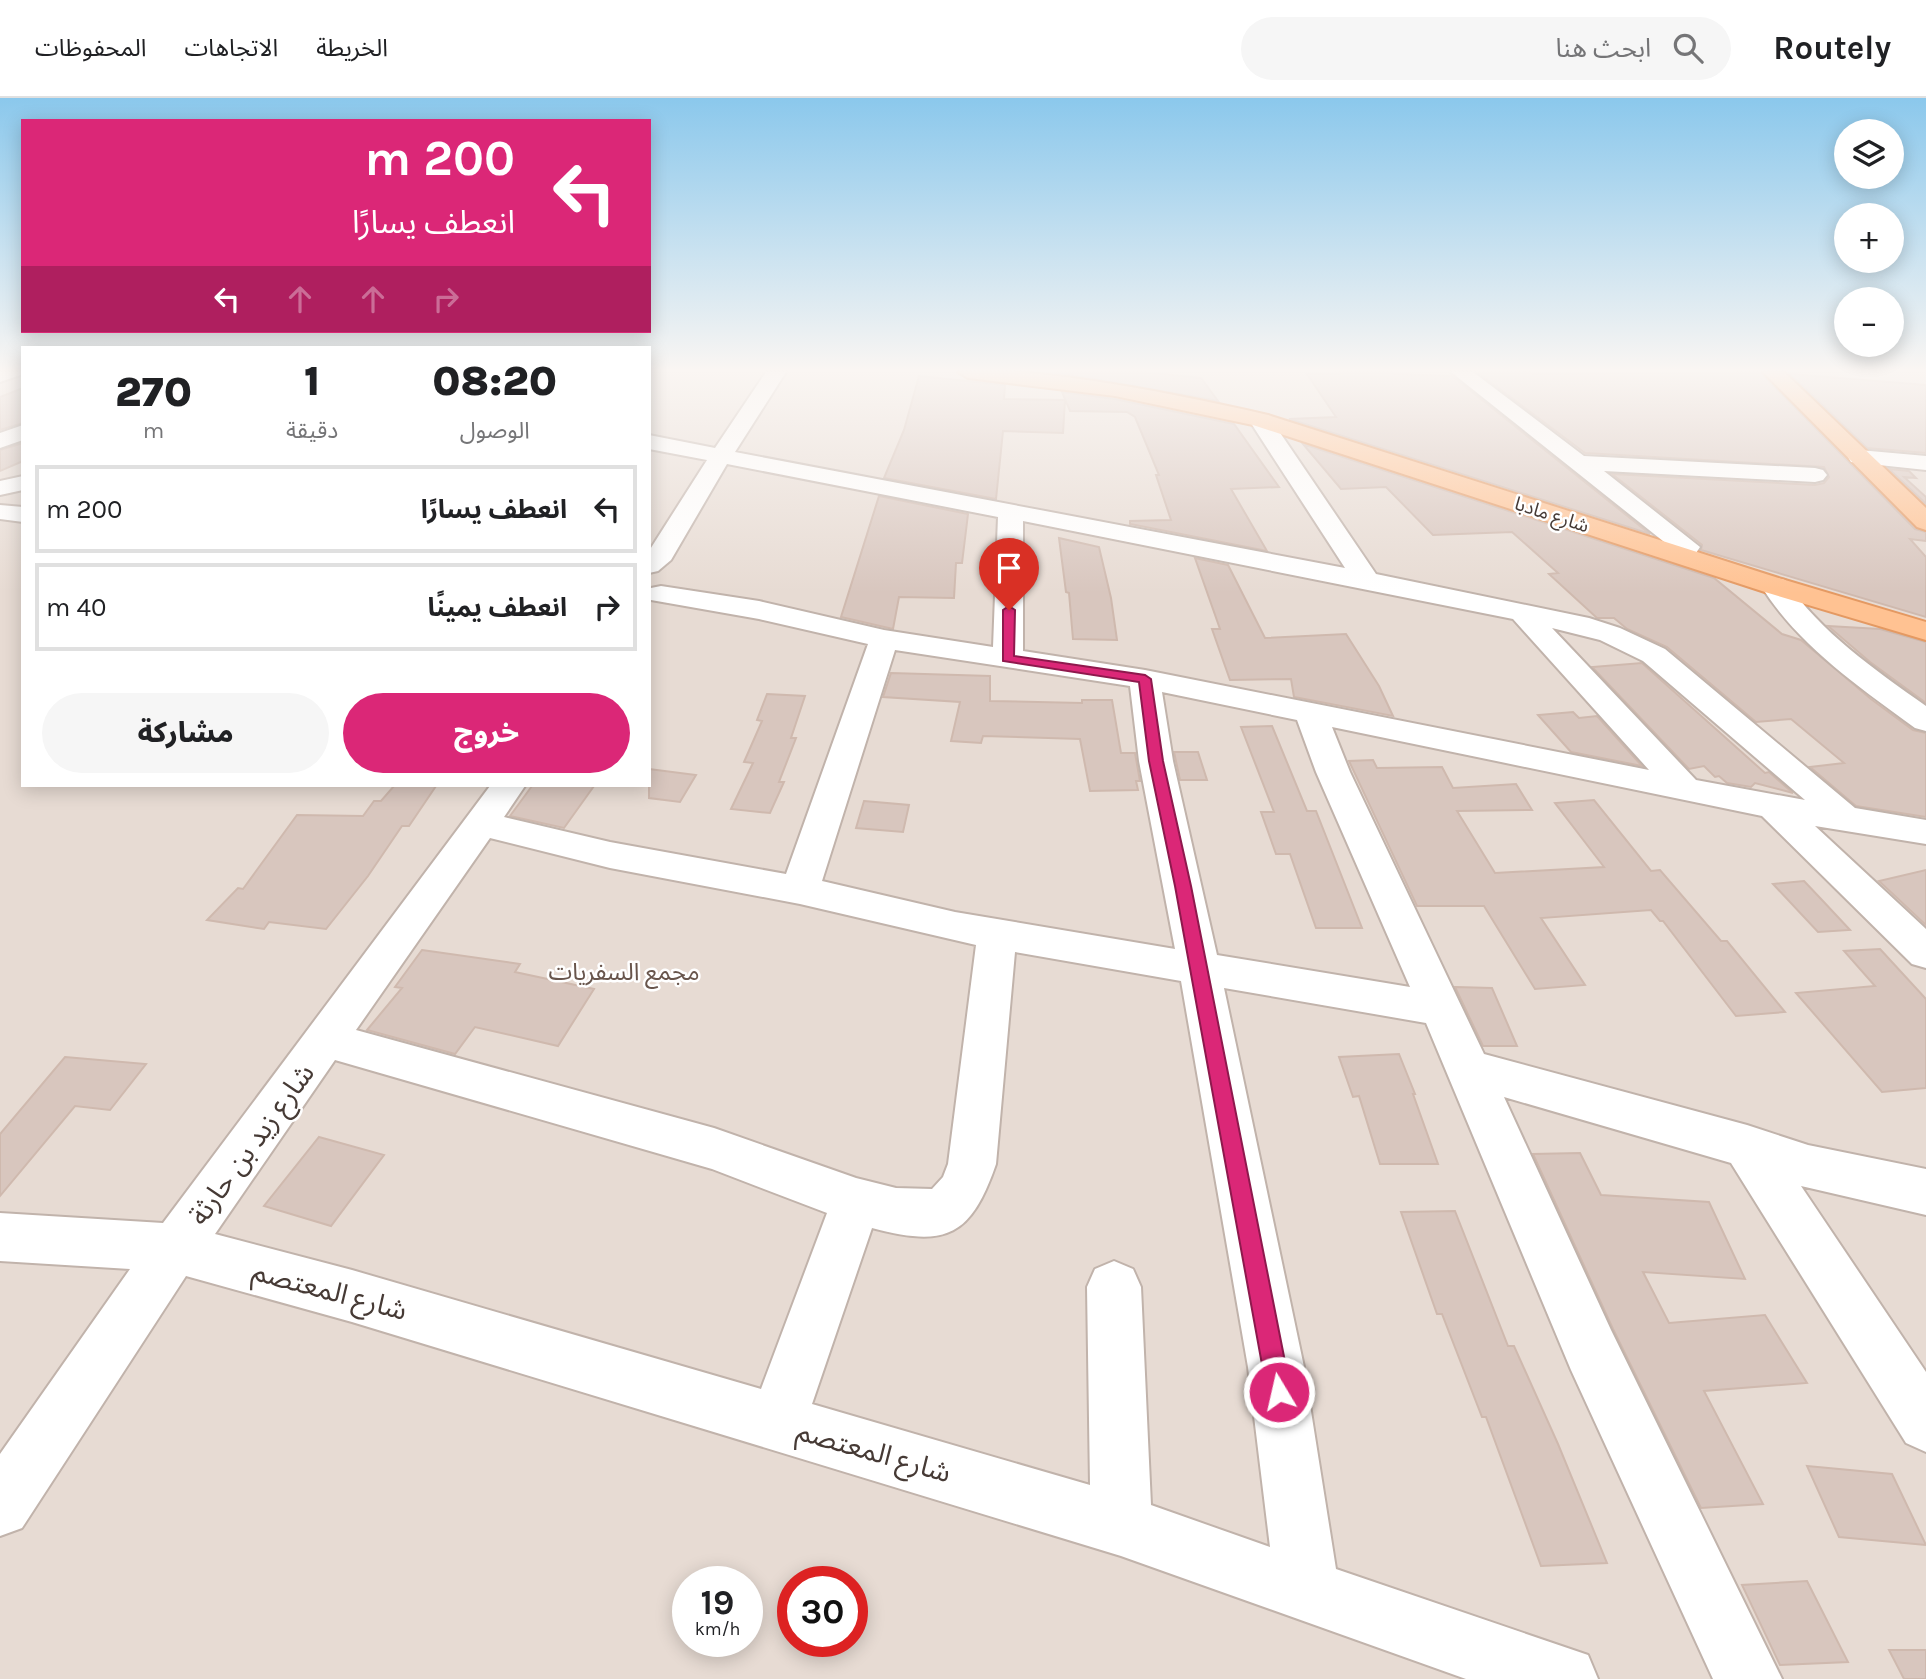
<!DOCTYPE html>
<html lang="ar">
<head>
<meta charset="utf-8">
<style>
  :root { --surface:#fff; --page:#f6f6f6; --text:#202124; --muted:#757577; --line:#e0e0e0; --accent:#db2777 }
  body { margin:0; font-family:Karla,"Noto Sans Arabic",sans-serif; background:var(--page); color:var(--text); direction:rtl; height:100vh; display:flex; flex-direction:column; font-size:26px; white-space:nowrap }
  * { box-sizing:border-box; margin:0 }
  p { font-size:23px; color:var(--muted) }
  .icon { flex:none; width:38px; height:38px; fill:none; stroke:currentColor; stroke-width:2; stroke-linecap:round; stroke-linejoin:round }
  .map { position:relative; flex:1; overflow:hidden; direction:ltr }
  .panel { position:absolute; left:21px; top:248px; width:630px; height:441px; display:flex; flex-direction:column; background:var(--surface); border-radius:0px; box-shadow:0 4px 18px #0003; direction:rtl }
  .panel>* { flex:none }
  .top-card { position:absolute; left:21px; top:21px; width:630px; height:214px; border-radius:0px; box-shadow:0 4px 18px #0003; direction:rtl; background:#db2777; color:#fff; overflow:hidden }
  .controls { position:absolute; left:1834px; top:21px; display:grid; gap:14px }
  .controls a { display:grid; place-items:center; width:70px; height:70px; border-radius:50%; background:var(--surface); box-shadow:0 4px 18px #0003; font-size:35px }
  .speed { position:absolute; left:672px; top:1468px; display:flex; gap:14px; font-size:35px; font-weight:700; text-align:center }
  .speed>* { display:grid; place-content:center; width:91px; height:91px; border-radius:50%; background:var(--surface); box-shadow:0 4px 18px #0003; line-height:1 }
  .speed small { font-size:18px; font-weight:400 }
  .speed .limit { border:10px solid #d22; background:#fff; color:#111 }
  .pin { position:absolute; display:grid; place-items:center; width:60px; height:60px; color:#fff; margin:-72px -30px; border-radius:50% 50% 50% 0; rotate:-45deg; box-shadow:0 0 7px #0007 }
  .pin .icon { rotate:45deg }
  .me { position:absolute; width:77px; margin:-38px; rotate:351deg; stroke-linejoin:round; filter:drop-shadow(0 0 5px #0008) }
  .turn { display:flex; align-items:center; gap:24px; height:147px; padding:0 21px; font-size:32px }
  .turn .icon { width:91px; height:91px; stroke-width:2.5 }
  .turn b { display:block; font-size:49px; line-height:60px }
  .lanes { display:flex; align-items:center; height:66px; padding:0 21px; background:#0003; justify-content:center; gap:35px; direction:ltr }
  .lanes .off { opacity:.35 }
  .eta { display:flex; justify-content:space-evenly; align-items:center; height:119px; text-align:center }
  .eta b { font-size:42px; font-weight:800; line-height:49px }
  .primary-button { display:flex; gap:14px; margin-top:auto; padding:14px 21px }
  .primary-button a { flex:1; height:80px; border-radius:42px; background:var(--accent); color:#fff; font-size:28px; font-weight:800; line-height:80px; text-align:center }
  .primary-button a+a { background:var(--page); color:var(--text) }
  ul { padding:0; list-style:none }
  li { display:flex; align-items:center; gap:21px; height:88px; margin:0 14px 10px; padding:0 7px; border:4px solid var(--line); border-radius:0px }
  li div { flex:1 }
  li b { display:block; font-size:26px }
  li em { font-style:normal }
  header { display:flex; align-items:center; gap:42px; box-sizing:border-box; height:98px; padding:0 35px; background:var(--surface); border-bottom:2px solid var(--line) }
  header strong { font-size:33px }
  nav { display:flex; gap:38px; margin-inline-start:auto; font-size:24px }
  .search { width:490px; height:63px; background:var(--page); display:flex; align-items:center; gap:18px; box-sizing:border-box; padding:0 24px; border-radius:38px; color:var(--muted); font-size:26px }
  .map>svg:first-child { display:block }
</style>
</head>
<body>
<header>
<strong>Routely</strong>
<div class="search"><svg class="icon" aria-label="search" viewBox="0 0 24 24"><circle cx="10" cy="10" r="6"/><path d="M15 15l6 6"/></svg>ابحث هنا</div>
<nav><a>الخريطة</a><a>الاتجاهات</a><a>المحفوظات</a></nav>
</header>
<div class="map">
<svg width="1926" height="1581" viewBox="0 0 1926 1581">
  <rect width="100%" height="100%" fill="#f3ebe5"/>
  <path fill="#e7dbd3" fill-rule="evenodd" d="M0 274H23V688H649V274H1926V1581H0ZM688 1484H747V1544H688ZM793 1484H852V1544H793Z"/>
  <path fill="#d8c6be" stroke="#cfb9ae" stroke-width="2" d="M1054 274H1144L1201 280 1218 303Z
    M1337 274H1392L1394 276 1452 278 1650 436 1289 321 1336 319 1307 276H1339Z
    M1477 274H1530L1533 276 1760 274 1915 431 1926 434V443L1910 441 1926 459V519L1701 452 1702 447 1612 376 1815 387 1824 385 1829 379 1824 369 1585 355Z
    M1790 276 1926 287V355L1867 350Z
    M919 278 1005 287 1004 301 1065 302 1063 335 1003 333 996 401 884 380 904 332Z
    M23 290V325L0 332V299Z
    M1062 294 1115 301 1234 326 1279 389 1231 391 1267 453 1130 426V423L1171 422 1156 377H1159L1135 319 1127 314 1070 313Z
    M23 345V363L0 373V352Z
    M1303 346 1714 480 1782 536 1801 542 1871 601 1913 632 1926 635V719L1856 708 1810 669 1844 665 1791 621 1756 624 1667 549 1627 531 1614 520H1597L1549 476 1558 475 1512 434 1433 437 1386 389 1341 391Z
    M1889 371 1909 373 1916 380 1904 379 1926 399V406Z
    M879 398 968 416 962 465H956L954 500 899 499 893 531 841 519Z
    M1059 440 1099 449 1111 500 1117 542 1073 541 1069 495 1066 494Z
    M1195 460 1228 467 1265 540 1346 536 1379 588 1393 618 1294 599 1291 581 1230 582 1212 531H1220Z
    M1828 528 1880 531 1926 544V605L1870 564Z
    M1642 565 1765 675 1769 674 1793 695 1755 685 1751 689 1727 685 1719 678 1715 679 1704 668 1689 671 1592 569Z
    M891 575 990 578V603L1082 605V602H1112L1121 655H1135L1140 683H1136L1138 692 1090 693 1080 641 983 638 981 645 951 643 960 604 883 599Z
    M767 596 805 598 791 640H796L779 684H784L770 715 731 711 753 665 744 664 762 623 757 622Z
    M1573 614 1579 620 1597 618 1642 668 1571 654 1538 617Z
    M1272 628 1307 713H1316L1362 830H1316L1290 756H1276L1261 714H1274L1241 629Z
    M1174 654H1198L1207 682H1180Z
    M1373 662 1377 670 1442 669 1453 690 1516 686 1532 712 1457 713 1495 775 1604 769 1555 705 1594 702 1651 773 1660 772 1721 843H1727L1785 914 1736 918 1663 823H1660L1651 812 1541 820 1585 887 1535 891 1484 808H1417L1349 663Z
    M649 671 696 677 680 704 649 700Z
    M394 688H436L409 728H402L368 778 326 831 269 824 264 831 207 822 238 790 243 791 297 717 363 718 374 703H381Z
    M532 688H594L564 730 510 718Z
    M864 703 909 707 903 734 856 730Z
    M1926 772V827L1879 783Z
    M1804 783 1822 802 1850 832 1818 834 1773 786Z
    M1880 851 1926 901V990L1882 994 1796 895 1875 888 1844 853Z
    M422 852 520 866 515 874 594 891 558 948 475 929 455 956 367 932 402 890 395 889Z
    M1455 889 1492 890 1517 948H1483Z
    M1399 956 1415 996H1413L1438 1066H1380L1359 998 1353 999 1339 959Z
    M65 959 146 966 110 1012 75 1008 0 1098V1036Z
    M319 1039 384 1057 331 1128 264 1108Z
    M1580 1055 1601 1097 1709 1104 1745 1181 1643 1174 1669 1225 1765 1217 1807 1285 1704 1293 1763 1406 1701 1410 1613 1231 1533 1056Z
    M1455 1113 1508 1248H1514L1558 1346 1607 1465 1541 1468 1486 1319H1482L1442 1216H1437L1401 1114Z
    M1807 1368 1892 1376 1926 1447 1839 1439Z
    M1807 1483 1848 1564 1780 1567 1742 1487Z
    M1889 1552H1926V1581H1904Z"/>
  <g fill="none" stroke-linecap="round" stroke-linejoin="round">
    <g stroke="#c1b3ab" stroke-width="4">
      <path id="minor" d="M0 274H23V276L0 284Z
        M766 274H786L735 354 1345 470 1249 322 1252 317H1268L1376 476 1589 520 1620 530 1665 551 1855 710 1926 722V746L1815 728 1926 831V870L1912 866 1762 718 1332 629 1350 674 1484 956 1747 1027 1808 1047 1926 1071V1117L1801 1088 1926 1274V1354L1906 1345 1731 1065 1504 999 1611 1232 1782 1581H1713L1571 1272 1426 925 1224 890 1304 1269 1336 1471 1588 1557 1598 1581H1466L1121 1458 352 1224 186 1178 22 1430 0 1438V1356L130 1171 0 1163V1115L163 1125 490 688H525L504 719 610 744 786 776 868 546 759 521 651 502V490L661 488 759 503 884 532 993 549 998 419 727 366 671 462 658 473 649 475V453L707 362 649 351V337L715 350ZM1023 423 1513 521 1649 672 1145 572 1023 553ZM1552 530 1600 542 1643 563 1805 702 1696 682ZM895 552 1130 588 1139 663 1175 851 955 814 822 783ZM1162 594 1297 622 1316 674 1410 889 1217 857 1173 663ZM490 740 610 770 800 806 976 847 948 1066 943 1079 932 1091 896 1090 856 1080 714 1030 356 932ZM1015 854 1181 883 1248 1269 1270 1449 1151 1407 1141 1189 1133 1171 1114 1163 1095 1171 1087 1189 1090 1387 812 1306 872 1130C947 1150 971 1138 996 1066ZM335 962 712 1071 827 1115 761 1291 352 1172 215 1136Z
        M1451 274H1473L1584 358 1815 370 1823 372 1827 377 1823 382 1815 384 1604 373 1700 449 1696 455 1687 457 1678 455Z
        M23 327V342L0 350V335Z
        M1859 352 1926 358V372L1851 364 1848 359 1851 354Z
        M23 378V392L0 397V383Z
        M0 407 23 409V424L0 421Z
        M1775 480 1785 482C1821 535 1874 571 1926 608V633L1915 630C1858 588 1799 548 1761 488L1765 482Z"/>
    </g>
    <g stroke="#e49962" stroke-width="4">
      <path id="major" d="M958 274C1001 270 1045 276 1087 282 1148 291 1208 303 1268 317L1785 482 1926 524V542L1765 494 1253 327 1115 298 968 280Z
        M1763 274H1784L1926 410V432L1917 429Z"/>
    </g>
    <use href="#minor" fill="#fff" fill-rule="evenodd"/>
    <use href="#major" fill="#ffc292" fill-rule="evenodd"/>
  </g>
  <linearGradient id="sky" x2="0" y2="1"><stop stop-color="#8bc8ec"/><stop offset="0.55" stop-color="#faf6f3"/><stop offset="1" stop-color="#faf6f3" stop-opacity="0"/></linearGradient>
  <rect width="1926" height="495" fill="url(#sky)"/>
  <path fill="#db2777" stroke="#8e194d" stroke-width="2" d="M1009 508 1015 512 1014 558 1145 577 1151 581 1163 663 1191 788 1291 1294 1287 1303 1279 1306 1271 1303 1267 1294 1175 788 1149 663 1139 584 1003 563V512Z"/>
  <g text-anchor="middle" stroke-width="5" stroke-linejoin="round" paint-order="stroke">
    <g font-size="19" fill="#463a35" stroke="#fff">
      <text transform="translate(1552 416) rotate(18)" y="7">شارع مادبا</text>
    </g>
    <g font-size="24" fill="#68554c" stroke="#fff">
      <text x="624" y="882">مجمع السفريات</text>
    </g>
    <g font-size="28" fill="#463a35" stroke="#fff">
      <text transform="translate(251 1046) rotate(-54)" y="10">شارع زيد بن حارثة</text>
      <text transform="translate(330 1192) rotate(15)" y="10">شارع المعتصم</text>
      <text transform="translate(874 1353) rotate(16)" y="10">شارع المعتصم</text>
    </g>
  </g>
</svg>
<div class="controls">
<a><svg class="icon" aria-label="layers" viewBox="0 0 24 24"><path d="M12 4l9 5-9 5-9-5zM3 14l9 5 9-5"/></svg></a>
<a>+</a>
<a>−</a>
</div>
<div class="speed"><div>19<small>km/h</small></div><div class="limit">30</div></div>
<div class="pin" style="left:1009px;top:512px;background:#d93025"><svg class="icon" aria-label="arrive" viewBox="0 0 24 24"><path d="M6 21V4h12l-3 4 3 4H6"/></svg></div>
<svg class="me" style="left:1279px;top:1294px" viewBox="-20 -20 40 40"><circle r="17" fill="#db2777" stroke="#fff" stroke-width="3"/><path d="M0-11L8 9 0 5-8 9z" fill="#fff"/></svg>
<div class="top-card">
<div class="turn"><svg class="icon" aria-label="left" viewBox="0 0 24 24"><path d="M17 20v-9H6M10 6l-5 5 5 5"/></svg><div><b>200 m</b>انعطف يسارًا</div></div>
<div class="lanes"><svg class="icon" aria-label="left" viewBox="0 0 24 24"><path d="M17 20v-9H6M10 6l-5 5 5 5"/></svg><svg class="icon off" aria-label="ahead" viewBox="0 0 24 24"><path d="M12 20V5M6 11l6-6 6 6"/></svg><svg class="icon off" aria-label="ahead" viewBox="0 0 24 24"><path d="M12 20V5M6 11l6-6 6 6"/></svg><svg class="icon off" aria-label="right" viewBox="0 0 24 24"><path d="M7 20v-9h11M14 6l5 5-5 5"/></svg></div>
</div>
<section class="panel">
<div class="eta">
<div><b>08:20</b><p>الوصول</p></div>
<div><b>1</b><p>دقيقة</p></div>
<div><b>270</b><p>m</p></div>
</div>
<ul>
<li><svg class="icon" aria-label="left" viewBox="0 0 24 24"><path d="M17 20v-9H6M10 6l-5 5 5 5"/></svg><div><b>انعطف يسارًا</b></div><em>200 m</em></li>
<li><svg class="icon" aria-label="right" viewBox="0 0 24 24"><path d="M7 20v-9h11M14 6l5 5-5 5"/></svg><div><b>انعطف يمينًا</b></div><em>40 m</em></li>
</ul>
<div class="primary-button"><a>خروج</a><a>مشاركة</a></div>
</section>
</div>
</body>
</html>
